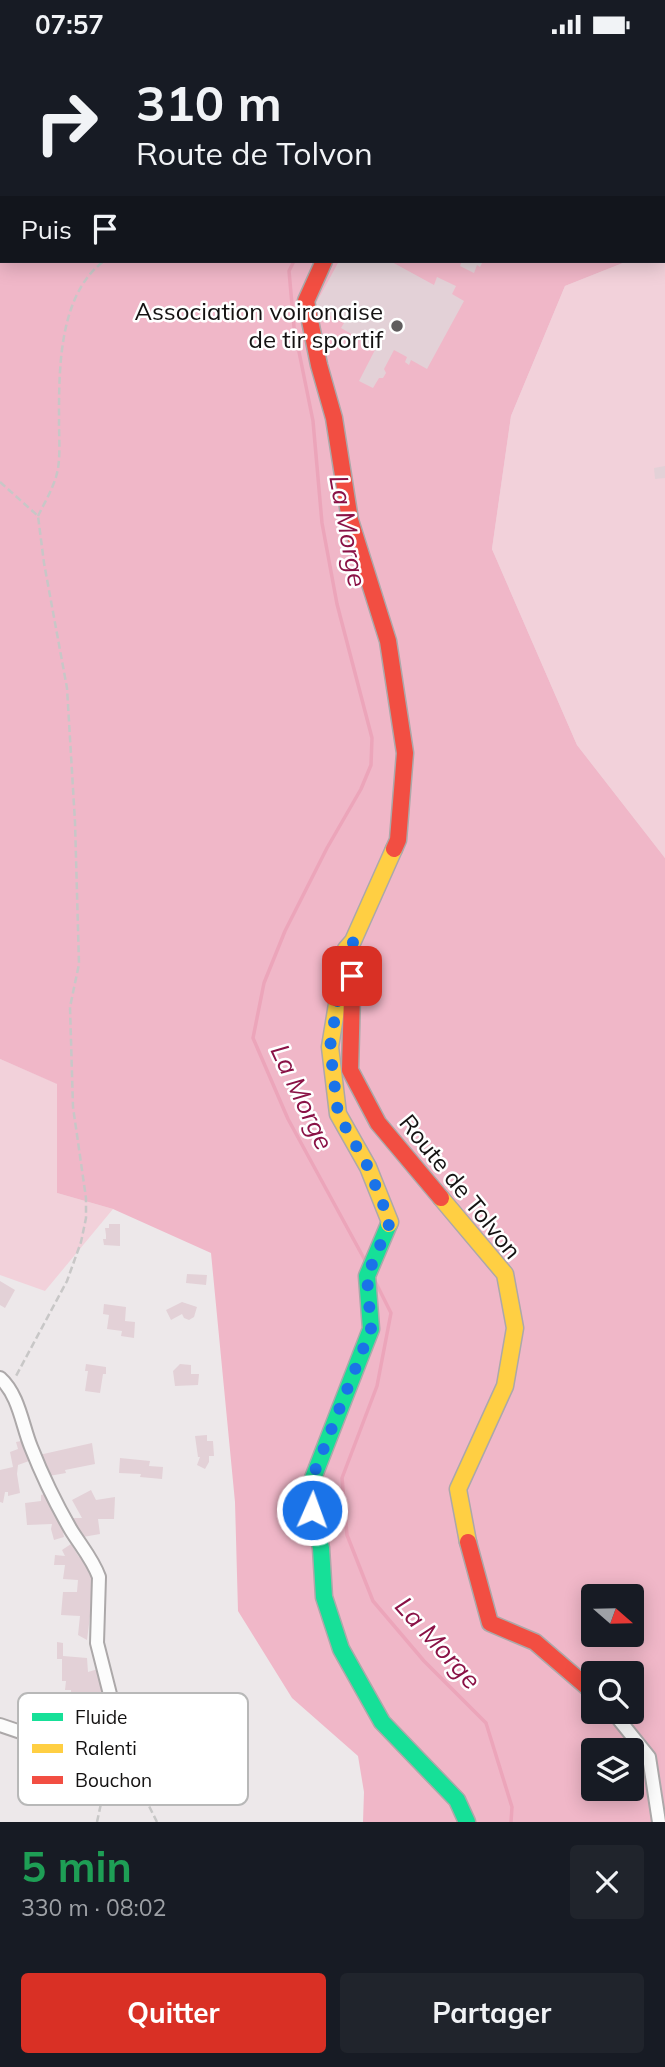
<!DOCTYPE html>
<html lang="fr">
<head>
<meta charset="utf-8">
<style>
  :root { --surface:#171b24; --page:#20242c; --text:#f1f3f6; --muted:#9ea1a6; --accent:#d93025 }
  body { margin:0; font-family:Mulish,sans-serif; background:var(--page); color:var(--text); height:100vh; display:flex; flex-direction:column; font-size:26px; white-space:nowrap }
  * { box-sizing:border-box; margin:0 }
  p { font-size:23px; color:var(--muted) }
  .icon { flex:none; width:38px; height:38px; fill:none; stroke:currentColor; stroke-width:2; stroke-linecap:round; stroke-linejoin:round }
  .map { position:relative; height:1773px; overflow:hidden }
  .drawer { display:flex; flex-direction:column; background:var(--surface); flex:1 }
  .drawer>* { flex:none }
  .hud { position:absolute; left:0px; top:0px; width:665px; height:214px; box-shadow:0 4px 18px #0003; background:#171b24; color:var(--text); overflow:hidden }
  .needle { width:46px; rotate:110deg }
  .tools { position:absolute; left:581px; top:1535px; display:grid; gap:14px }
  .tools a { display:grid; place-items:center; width:63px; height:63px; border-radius:7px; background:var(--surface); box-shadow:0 4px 18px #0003; font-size:35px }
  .pin { position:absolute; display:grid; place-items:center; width:60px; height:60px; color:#fff; margin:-30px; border-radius:14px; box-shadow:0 4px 10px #0006 }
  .me { position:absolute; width:77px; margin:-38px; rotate:2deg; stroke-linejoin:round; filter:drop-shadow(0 0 5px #0008) }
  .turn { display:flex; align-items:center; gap:24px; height:147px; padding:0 21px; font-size:32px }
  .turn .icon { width:91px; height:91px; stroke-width:2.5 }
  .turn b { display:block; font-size:49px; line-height:60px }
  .then { display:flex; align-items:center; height:66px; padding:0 21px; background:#0003; gap:14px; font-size:26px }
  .round { display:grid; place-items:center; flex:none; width:74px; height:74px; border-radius:7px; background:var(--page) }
  .summary { display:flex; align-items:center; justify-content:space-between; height:119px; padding:0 21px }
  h1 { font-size:42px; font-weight:700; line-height:52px; color:#1e9e55 }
  .button { display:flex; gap:14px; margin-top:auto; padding:14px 21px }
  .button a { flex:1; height:80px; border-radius:7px; background:var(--accent); color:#fff; font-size:28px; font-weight:700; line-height:80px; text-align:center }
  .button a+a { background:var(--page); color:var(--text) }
  .status { display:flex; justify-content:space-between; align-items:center; height:49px; padding:0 35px; background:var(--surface); direction:ltr }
  .status svg { height:19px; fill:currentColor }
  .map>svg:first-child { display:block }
</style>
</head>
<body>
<div class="status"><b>07:57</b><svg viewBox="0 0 49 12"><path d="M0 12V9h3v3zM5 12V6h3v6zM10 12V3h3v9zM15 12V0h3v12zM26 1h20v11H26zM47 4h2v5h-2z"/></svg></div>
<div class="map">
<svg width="665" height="1773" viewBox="0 0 665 1773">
  <rect width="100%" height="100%" fill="#ede8ea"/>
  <path fill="#f2d1da" d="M665 196V809L577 696 492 500 511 367 565 237 628 212H663V197Z
    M0 1010 58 1035 57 1144 113 1160 45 1242 0 1226Z"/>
  <path fill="#f0b7c8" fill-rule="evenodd" d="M109 0H665V196L663 197V2H108Z
    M2 166V212H628L565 237 511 367 492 500 577 696 665 809V1773H363L364 1743 358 1707 292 1649 238 1562 235 1453 211 1204 113 1160 57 1144V1035L0 1010V169ZM593 1547H632V1586H593ZM593 1624H632V1662H593ZM593 1701H632V1740H593Z"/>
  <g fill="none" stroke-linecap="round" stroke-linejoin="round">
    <path stroke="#eca5ba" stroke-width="3.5" d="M663 17H665
      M294 212 289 222 294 278 313 372 322 474 337 555 372 689 371 716 361 740 327 799 285 882 264 934 253 989 288 1070 367 1215
      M373 1228 391 1264 377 1337 342 1429 347 1486 373 1552 424 1612 486 1674 512 1758 511 1773"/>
  </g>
  <path fill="#e3d1d7" d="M339 212H390L434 236 437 228 456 237 452 245 464 252 427 320 411 311 409 316 405 313 407 308 394 301 384 320 386 324 383 329H379L373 339 359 332 376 299 341 279 344 274 314 258Z
    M462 212H483L480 218 477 216 474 224 460 217Z
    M665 417V429L655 430 654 419Z
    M109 1175H120V1197L104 1196 103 1190H106V1186L105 1179H109Z
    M187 1225 207 1226 206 1236 186 1234Z
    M0 1232 15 1241 5 1259 0 1256Z
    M182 1253 197 1258 194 1268 189 1271 184 1269 182 1265 171 1271 166 1261Z
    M104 1255 126 1258 125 1272 135 1273 134 1289 121 1287 122 1282 107 1280 109 1266 103 1265Z
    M86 1315 106 1318V1325H103L100 1344 85 1342 88 1322H85Z
    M180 1315 191 1316V1325H199L198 1336 175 1337 173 1322Z
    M207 1386V1392H213L214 1407H209V1413L205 1420 197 1416 200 1408H198L195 1387Z
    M21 1392 26 1398 29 1412 18 1416 17 1425 20 1444 8 1447V1443H5L3 1454 0 1453V1421L13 1418 10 1403 18 1400 16 1393Z
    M92 1394 95 1415 65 1421 66 1424 49 1427 39 1406Z
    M120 1409 150 1412 149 1417 163 1418 162 1430 140 1428 141 1425 119 1424Z
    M91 1441 96 1451 115 1448 114 1470H98L100 1485 83 1488 73 1469H82L72 1451Z
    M47 1444 59 1464 64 1488 54 1491 51 1480 52 1475 27 1476 25 1454 41 1452V1446Z
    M71 1495 79 1508H85L92 1529 90 1567 87 1591 78 1586 80 1567 61 1566 63 1543H77L78 1531 63 1530 65 1516H54L55 1506 65 1507 62 1501Z
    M57 1593 63 1594V1607L87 1609 88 1623 98 1620 104 1646 71 1645V1641H65L66 1632H62V1610H57Z"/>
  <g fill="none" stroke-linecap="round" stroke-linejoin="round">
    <g stroke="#aca8a9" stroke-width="10">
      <path id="lane" d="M663 84 665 83
        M663 98H665"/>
    </g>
    <g stroke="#aca8a9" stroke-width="16">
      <path id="street" d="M663 50 665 49
        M0 1329C19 1346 22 1376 31 1398 42 1426 56 1455 71 1481 81 1497 93 1511 99 1528L97 1594 114 1661V1708L110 1712 103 1711 0 1676
        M612 1662 649 1708 659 1773"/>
    </g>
    <g stroke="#aca8a9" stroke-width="19">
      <path id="fast" d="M389 1175 367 1227 371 1280 308 1442 321 1499 324 1548 341 1600 382 1673 457 1751 467 1773"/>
    </g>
    <g stroke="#aca8a9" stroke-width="19">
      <path id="slow" d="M441 1149 505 1225 515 1279 505 1337 458 1440 468 1493
        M389 1175 390 1173 368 1118 338 1065 330 998 346 900 353 892 394 800"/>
    </g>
    <g stroke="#aca8a9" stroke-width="19">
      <path id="jam" d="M324 212 306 252 319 316 334 369 350 471 388 592 405 704 398 791 394 800
        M353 908 350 1021 378 1074 441 1149
        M468 1493 490 1574 535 1593 593 1643"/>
    </g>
    <path stroke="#c8c7c7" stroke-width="2.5" stroke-dasharray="7 3.5" stroke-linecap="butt" d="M110 2V0
      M214 2V0
      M0 154 2 152
      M0 433 38 467 44 514 67 639 75 773 79 915 70 958 73 1058 86 1149V1169L81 1193 67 1232 16 1327
      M38 467C44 455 52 441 56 428 61 412 59 390 59 373 59 322 58 246 104 212
      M115 1721 124 1741 148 1755 157 1773
      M97 1773 108 1722"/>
    <use href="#lane" stroke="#fcfcfc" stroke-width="6"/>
    <use href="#street" stroke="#fcfcfc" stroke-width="12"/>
    <use href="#fast" stroke="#16e098" stroke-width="16"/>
    <use href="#slow" stroke="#ffcf43" stroke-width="16"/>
    <use href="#jam" stroke="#f24e42" stroke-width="16"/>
  </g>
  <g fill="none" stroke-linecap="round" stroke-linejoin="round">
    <path stroke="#1a73e8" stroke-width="12" stroke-dasharray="0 21.6" d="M312 1461 307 1442 371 1280 367 1227 390 1173 368 1118 338 1065 330 998 346 900 353 892 352 927"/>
  </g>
  <circle fill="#605d5e" stroke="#fff" stroke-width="2.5" cx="397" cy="277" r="7"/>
  <g text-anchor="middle" stroke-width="5" stroke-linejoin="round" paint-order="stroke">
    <g font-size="24" fill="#141212" stroke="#fff" text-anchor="end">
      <text x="383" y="271">Association voironaise<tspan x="383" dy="28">de tir sportif</tspan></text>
    </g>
    <g font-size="24" fill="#141212" stroke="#fff">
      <text transform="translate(460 1138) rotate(51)" y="8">Route de Tolvon</text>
    </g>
    <g font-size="26" font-style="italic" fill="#8a1246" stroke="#fff">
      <text transform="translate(348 482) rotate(80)" y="9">La Morge</text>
      <text transform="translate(302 1048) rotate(65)" y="9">La Morge</text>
      <text transform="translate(438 1594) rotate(48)" y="9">La Morge</text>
    </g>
  </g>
  <rect x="18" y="1644" width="230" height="112" rx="10" fill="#fff" stroke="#b8b8b8" stroke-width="2"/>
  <rect x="32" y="1664" width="31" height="8" fill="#16e098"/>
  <rect x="32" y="1695" width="31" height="9" fill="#ffcf43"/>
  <rect x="32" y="1727" width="31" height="8" fill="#f24e42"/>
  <g font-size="19" fill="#141212">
    <text x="75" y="1675">Fluide</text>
    <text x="75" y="1706">Ralenti</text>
    <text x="75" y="1738">Bouchon</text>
  </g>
</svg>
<div class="tools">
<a><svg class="needle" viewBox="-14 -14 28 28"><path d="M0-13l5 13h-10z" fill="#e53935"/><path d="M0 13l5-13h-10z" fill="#9ea1a6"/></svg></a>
<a><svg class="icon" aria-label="search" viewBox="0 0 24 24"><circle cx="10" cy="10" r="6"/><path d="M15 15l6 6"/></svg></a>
<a><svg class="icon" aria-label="layers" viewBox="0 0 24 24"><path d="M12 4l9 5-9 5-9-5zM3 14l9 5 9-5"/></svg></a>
</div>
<div class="pin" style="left:352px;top:927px;background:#d93025"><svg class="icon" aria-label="arrive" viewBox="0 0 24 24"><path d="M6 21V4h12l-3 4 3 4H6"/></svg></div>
<svg class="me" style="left:312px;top:1461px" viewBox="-20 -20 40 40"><circle r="17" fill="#1a73e8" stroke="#fff" stroke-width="3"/><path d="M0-11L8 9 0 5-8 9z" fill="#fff"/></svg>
<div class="hud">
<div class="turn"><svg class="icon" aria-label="right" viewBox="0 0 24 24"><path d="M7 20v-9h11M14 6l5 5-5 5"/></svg><div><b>310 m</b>Route de Tolvon</div></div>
<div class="then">Puis<svg class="icon" aria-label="arrive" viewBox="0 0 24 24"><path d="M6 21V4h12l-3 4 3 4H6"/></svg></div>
</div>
</div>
<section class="drawer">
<div class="summary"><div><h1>5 min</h1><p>330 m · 08:02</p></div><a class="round"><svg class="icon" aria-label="close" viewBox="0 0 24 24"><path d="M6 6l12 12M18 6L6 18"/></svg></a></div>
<div class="button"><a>Quitter</a><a>Partager</a></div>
</section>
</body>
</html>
